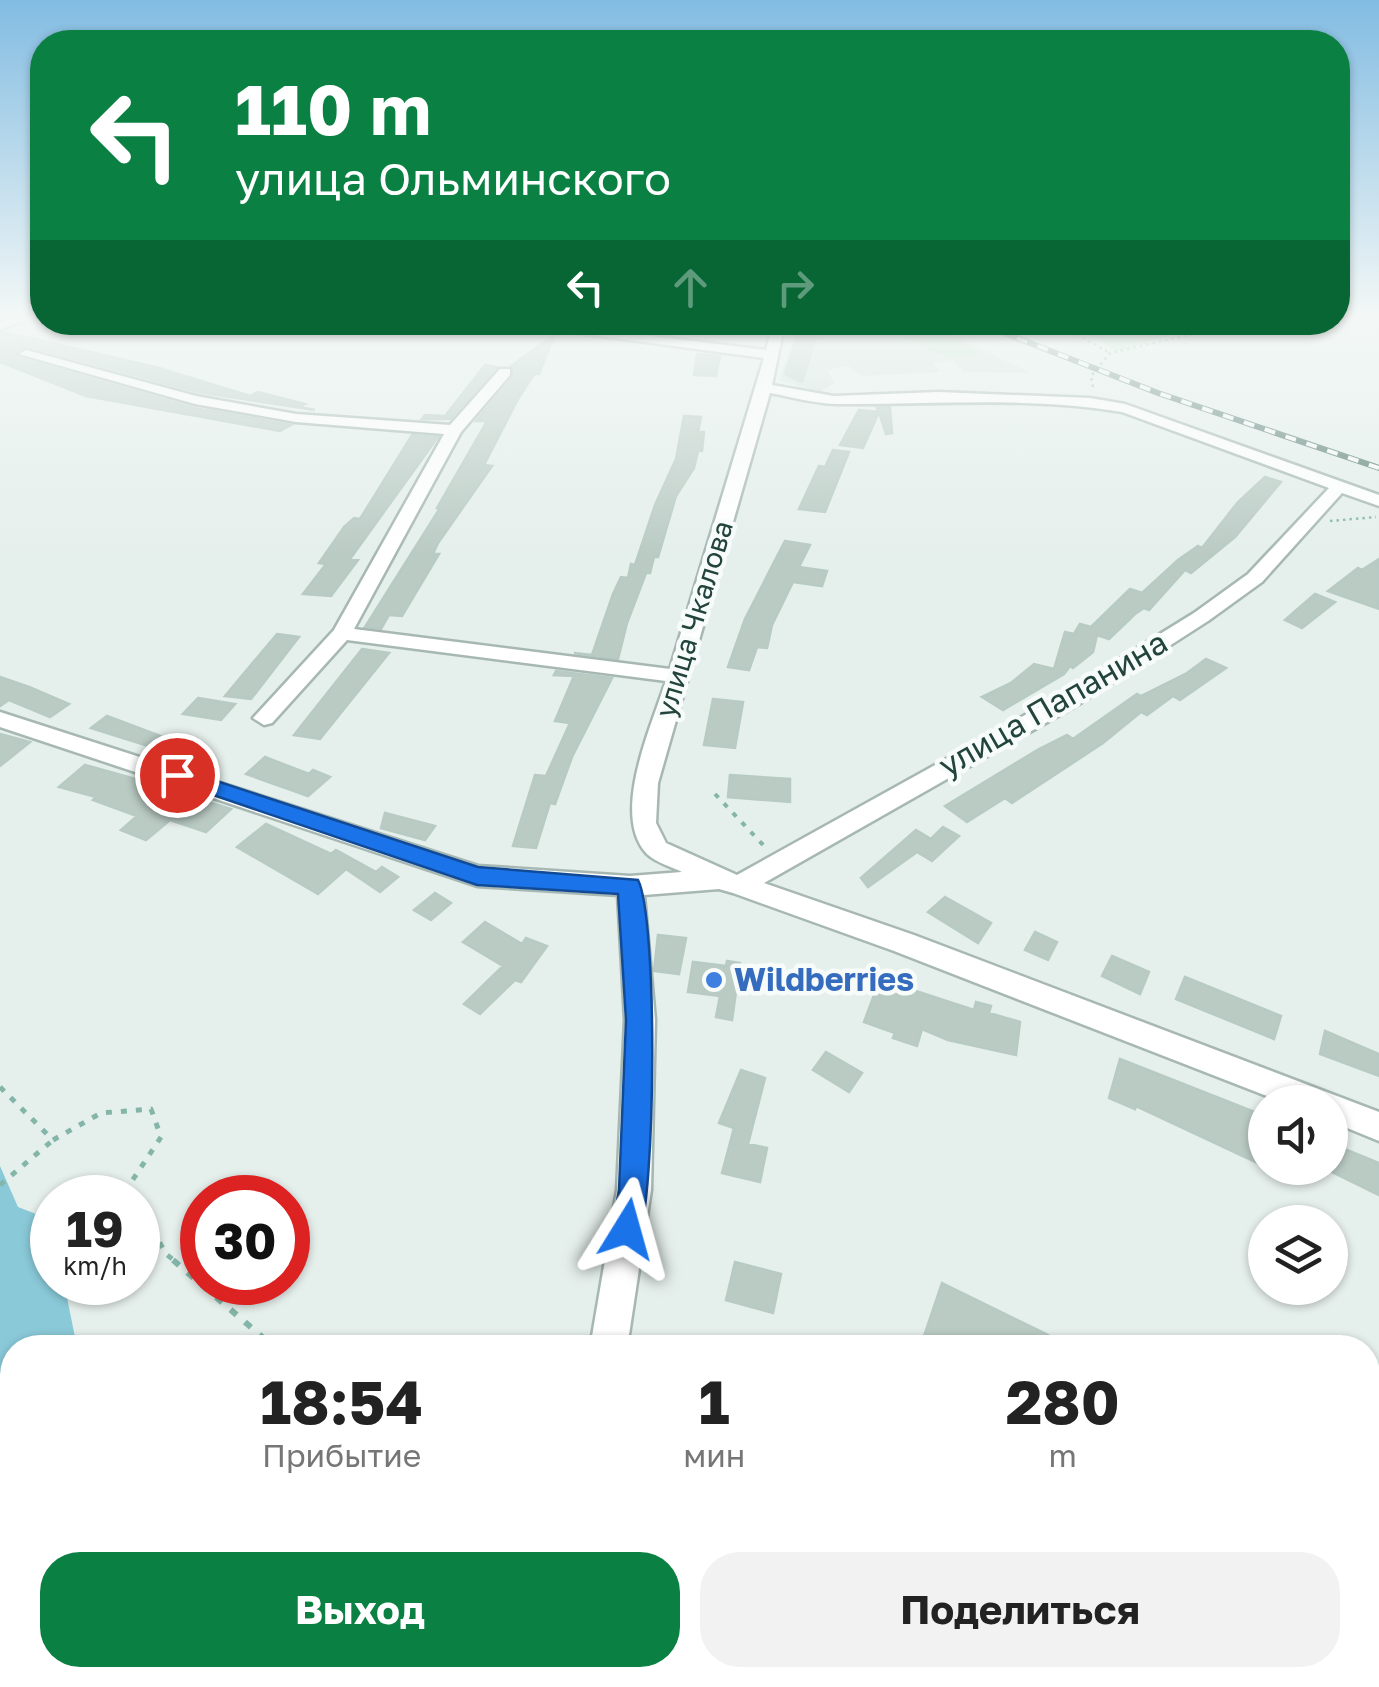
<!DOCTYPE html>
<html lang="ru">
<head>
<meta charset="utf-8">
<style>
  :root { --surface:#fff; --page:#f2f2f2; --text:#222; --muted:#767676; --accent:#0b8043 }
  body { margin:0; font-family:"Golos Text",sans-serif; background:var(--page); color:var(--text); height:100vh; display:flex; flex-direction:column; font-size:38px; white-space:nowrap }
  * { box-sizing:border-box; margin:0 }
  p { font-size:32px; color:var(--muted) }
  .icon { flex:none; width:55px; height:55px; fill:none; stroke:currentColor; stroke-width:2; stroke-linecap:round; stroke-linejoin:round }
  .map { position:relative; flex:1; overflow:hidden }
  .drawer { position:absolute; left:0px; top:1335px; width:1380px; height:352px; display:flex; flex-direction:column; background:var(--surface); border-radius:40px 40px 0 0; box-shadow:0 2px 8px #0004 }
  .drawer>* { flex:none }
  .banner { position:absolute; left:30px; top:30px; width:1320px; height:305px; border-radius:40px; box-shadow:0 2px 8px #0004; background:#0b8043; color:#fff; overflow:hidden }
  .fabs { position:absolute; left:1248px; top:1085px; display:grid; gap:20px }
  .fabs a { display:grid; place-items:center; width:100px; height:100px; border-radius:50%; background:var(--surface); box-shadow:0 2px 8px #0004; font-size:50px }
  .speed { position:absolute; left:30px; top:1175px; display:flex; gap:20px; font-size:50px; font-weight:700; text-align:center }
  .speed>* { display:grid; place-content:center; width:130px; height:130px; border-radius:50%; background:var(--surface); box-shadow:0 2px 8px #0004; line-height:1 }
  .speed small { font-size:25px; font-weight:400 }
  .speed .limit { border:15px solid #d22; background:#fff; color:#111 }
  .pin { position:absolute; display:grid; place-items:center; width:85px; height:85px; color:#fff; margin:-42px; border:5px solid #fff; border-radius:50%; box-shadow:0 2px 10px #0007 }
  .me { position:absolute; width:110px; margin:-55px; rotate:8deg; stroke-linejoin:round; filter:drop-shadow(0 0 8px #0008) }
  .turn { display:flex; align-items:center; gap:35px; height:210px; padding:0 40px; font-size:45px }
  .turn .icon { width:130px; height:130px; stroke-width:2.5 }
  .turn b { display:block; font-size:70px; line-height:85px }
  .lanes { display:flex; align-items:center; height:95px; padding:0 40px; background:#0003; justify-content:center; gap:50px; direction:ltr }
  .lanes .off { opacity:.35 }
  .eta { display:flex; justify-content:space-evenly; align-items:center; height:170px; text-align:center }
  .eta b { font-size:60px; font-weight:700; line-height:70px }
  .button { display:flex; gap:20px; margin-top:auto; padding:20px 40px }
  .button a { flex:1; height:115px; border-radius:40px; background:var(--accent); color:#fff; font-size:40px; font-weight:700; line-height:115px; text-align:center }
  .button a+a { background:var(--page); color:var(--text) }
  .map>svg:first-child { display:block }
</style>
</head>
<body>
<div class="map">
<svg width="1379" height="1687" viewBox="0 0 1379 1687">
  <rect width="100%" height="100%" fill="#e5efeb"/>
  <path fill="#d3e0da" d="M800 322 929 323 1031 373 964 372 953 360 933 363 940 372 862 376 849 366 827 370 834 383 820 392 779 380Z"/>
  <path fill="#bde2c8" d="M1068 323 1069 322 1212 323 1117 351Z
    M912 325 930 326 978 352C953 367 919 347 898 330Z"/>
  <path fill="#8ac9d8" d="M0 1166 18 1207 49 1219 52 1282 64 1283 77 1347 12 1348V1675H355L363 1687H0Z"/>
  <path fill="#bacbc4" stroke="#b7cac3" stroke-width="2.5" d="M802 324 816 338 802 382 785 374Z
    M5 332 159 368 250 396 258 392 305 404 300 407 315 410 197 392 27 346 15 353 18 358 194 408 291 425 280 431 86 396 0 362V333Z
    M555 334 539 374H534L518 399 484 465 492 466 438 543 433 554H439L402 616 389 615 381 629 365 627 440 508H437L487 421H476L513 377 511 366Z
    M697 354 720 356 716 376 694 375Z
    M485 365 497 367 450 419H422L425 415 445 416Z
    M890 407 892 433 886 434 879 412 863 448 840 445 859 410 879 412 877 408Z
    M684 416 701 417 698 432H704L702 451H698L694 468 676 496 658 557H654L650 573H646L627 623 618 659 574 653 592 655 613 594 621 577 628 578 631 564 635 565 655 505 676 459Z
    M412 435 438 437 350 559 358 560 331 596 303 594 326 564 319 563 344 527 354 518 360 519Z
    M833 450 849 452 825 512 799 509 819 466 825 467Z
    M1265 477 1281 482 1235 537 1191 573 1185 570 1149 610 1144 608 1135 614 1109 639 1097 635 1093 652 1073 668 1070 666 1064 674 1003 710 982 697 1011 683 1034 664 1054 669 1065 632 1074 634 1080 624 1091 627 1130 589 1142 593 1178 560 1198 546 1202 548 1238 502Z
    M785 541 810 545 799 567 827 571 822 586 793 582 772 625 767 648 757 647 749 670 728 667 745 619Z
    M1379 559V609L1328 591 1358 568 1362 570Z
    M1315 594 1335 602 1302 628 1285 620Z
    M277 634 299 637 251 699 225 696Z
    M362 649 389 653 320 739 294 735Z
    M1206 659 1226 668 1180 700 1173 696 1147 715 1141 712 1103 743 1012 803 1005 798 967 822 945 806 1039 749 1067 735 1073 739 1137 694 1141 696 1187 673Z
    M556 671 612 678 572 757 555 804 550 803 536 848 513 846 535 775 546 776 570 723 555 721 574 676 554 675Z
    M0 677 29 687 69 704 50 717 9 700 0 706Z
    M198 698 235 704 221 720 183 714Z
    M713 699 743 702 735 748 704 745Z
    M107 716 171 740 167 752 91 728Z
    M0 734 30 742 0 766Z
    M265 757 309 774 313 770 330 777 308 796 246 774Z
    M85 765 139 780 231 809 206 832 170 820 146 840 121 830 137 816 93 800 96 797 59 787Z
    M730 775 790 779V802L728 797Z
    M385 813 435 826 425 840 381 828Z
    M266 824 331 854 336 850 376 872 382 867 398 877 380 892 346 869 318 894 237 847Z
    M943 827 959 836 932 861 917 852 868 887 861 878 916 830 931 839Z
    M435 893 451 903 431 920 414 910Z
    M945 897 991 923 978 943 928 912Z
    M485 922 522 944 526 938 547 946 521 982 515 980 480 1014 464 1004 503 966 463 942Z
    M1035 932 1057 942 1048 960 1025 950Z
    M658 935 686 938 679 974 654 971Z
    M1112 956 1149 972 1140 994 1102 976Z
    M727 961 740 963 732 1020 716 1017 720 996 688 992 693 962 726 966Z
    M1185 977 1281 1016 1274 1039 1176 999Z
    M877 987 907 997 910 989 974 1010 976 1002 991 1006 989 1013 1020 1022 1016 1055 948 1040 922 1029 917 1046 893 1038 895 1033 864 1022Z
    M1325 1031 1379 1054V1076L1320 1054Z
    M826 1052 862 1073 849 1092 813 1070Z
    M1120 1059 1265 1116 1260 1164 1136 1106 1135 1109 1109 1098Z
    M741 1070 765 1078 748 1144 767 1148 760 1182 722 1173 734 1128 719 1123Z
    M1330 1143 1379 1163V1195L1330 1171Z
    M735 1262 781 1274 773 1313 726 1300Z
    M942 1283 1048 1335 1045 1348H1006L977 1333 973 1348H920Z"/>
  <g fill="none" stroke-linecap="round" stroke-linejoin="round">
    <g stroke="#a7b8b3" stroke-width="5">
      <path id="minor" d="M9 319H27L0 330V322Z
        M495 322H536L766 350 773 322H785L772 385 834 396 938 392 1090 398 1125 404 1379 495V506L1342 493 1262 582 1208 621 1079 704 764 883 914 935 1379 1112V1141L1330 1121V1102H1282L894 951 733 893 719 889 644 895 655 1020 651 1190 627 1348H590L617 1190 625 1020 618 895 477 886 0 727V712L478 866 630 876 682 872C672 867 655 862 647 854 610 815 652 725 666 681L347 640 272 723 264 725 253 718 334 630 444 434 296 422 195 404 19 354 26 350 196 396 296 414 450 425 500 369H510V375L461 432 354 629 670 669 764 358ZM770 393C792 397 815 404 838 404 933 405 1028 396 1122 412L1329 488 1248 574 1194 613 1063 694 737 875 666 843 656 823 658 783Z
        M649 1675H700L705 1687H654Z"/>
    </g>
    <path stroke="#83b6a8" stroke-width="2.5" stroke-dasharray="2.5 4" stroke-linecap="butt" d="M1054 322 1110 353
      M1093 387 1091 376 1110 353 1189 335 1249 327 1253 322
      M1330 521 1376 517"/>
    <path stroke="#83b6a8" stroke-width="4" stroke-dasharray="5 8" stroke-linecap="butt" d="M715 794 766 848"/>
    <path stroke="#83b6a8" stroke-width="5" stroke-dasharray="6 9" stroke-linecap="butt" d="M0 1087 53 1140 101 1113 151 1109 161 1137 128 1187 134 1198
      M0 1185 53 1140
      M138 1203 166 1254 176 1262"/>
    <path stroke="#83b6a8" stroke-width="6" stroke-dasharray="8 11" stroke-linecap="butt" d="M173 1260 275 1348
      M593 1675 604 1687
      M514 1687 517 1675"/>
    <use href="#minor" fill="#fff" fill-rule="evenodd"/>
    <g stroke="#5d7f77" stroke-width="6">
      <path id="rail" d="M976 322 1158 393 1379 468"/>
    </g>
    <use href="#rail" stroke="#f7fbf9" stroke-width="4" stroke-dasharray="11" stroke-linecap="butt"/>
  </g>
  <linearGradient id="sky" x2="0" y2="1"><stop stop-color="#82bce2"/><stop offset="0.57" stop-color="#f3f8f6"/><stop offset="1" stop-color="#f3f8f6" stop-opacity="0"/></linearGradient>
  <rect width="1379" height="555" fill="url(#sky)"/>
  <path fill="#1a73e8" stroke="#114b97" stroke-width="2.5" d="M177 768 478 867 638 880C658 919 656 1197 638 1240L627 1244 616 1240 612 1229 619 1190 626 1020 618 894 477 885 169 780 166 775Z"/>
  <circle fill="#3f7fe0" stroke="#f7fbf9" stroke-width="4" cx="714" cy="980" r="10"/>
  <g text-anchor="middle" stroke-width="9" stroke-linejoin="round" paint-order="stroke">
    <g font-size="28" fill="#22443c" stroke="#f7fbf9">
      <text transform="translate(694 619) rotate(-73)" y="10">улица Чкалова</text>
    </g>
    <g font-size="32" fill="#22443c" stroke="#f7fbf9">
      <text transform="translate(1053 704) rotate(-30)" y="11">улица Папанина</text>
    </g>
    <g font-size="32" font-weight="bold" fill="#366cbe" stroke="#f7fbf9" text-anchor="start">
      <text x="734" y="991">Wildberries</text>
    </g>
  </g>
</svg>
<div class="fabs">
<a><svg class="icon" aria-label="sound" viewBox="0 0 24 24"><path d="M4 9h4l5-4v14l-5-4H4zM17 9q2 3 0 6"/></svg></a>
<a><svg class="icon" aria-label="layers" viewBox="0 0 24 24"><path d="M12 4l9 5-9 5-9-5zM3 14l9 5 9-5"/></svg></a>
</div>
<div class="speed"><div>19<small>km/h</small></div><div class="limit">30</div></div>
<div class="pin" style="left:177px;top:775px;background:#d93025"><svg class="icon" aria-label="arrive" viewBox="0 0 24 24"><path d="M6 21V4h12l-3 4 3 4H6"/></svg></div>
<svg class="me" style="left:627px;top:1229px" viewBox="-20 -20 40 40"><path d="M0-17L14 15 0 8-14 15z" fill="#1a73e8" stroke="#fff" stroke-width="4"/></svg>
<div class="banner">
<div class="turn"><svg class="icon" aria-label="left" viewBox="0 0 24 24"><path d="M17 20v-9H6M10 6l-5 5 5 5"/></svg><div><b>110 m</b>улица Ольминского</div></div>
<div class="lanes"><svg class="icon" aria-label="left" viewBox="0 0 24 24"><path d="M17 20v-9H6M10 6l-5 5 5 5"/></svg><svg class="icon off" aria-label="ahead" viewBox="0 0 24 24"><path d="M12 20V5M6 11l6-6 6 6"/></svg><svg class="icon off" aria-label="right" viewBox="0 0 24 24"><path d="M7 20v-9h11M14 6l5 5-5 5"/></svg></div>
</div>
<section class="drawer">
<div class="eta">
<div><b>18:54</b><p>Прибытие</p></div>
<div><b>1</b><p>мин</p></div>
<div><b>280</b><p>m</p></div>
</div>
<div class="button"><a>Выход</a><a>Поделиться</a></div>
</section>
</div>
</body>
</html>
